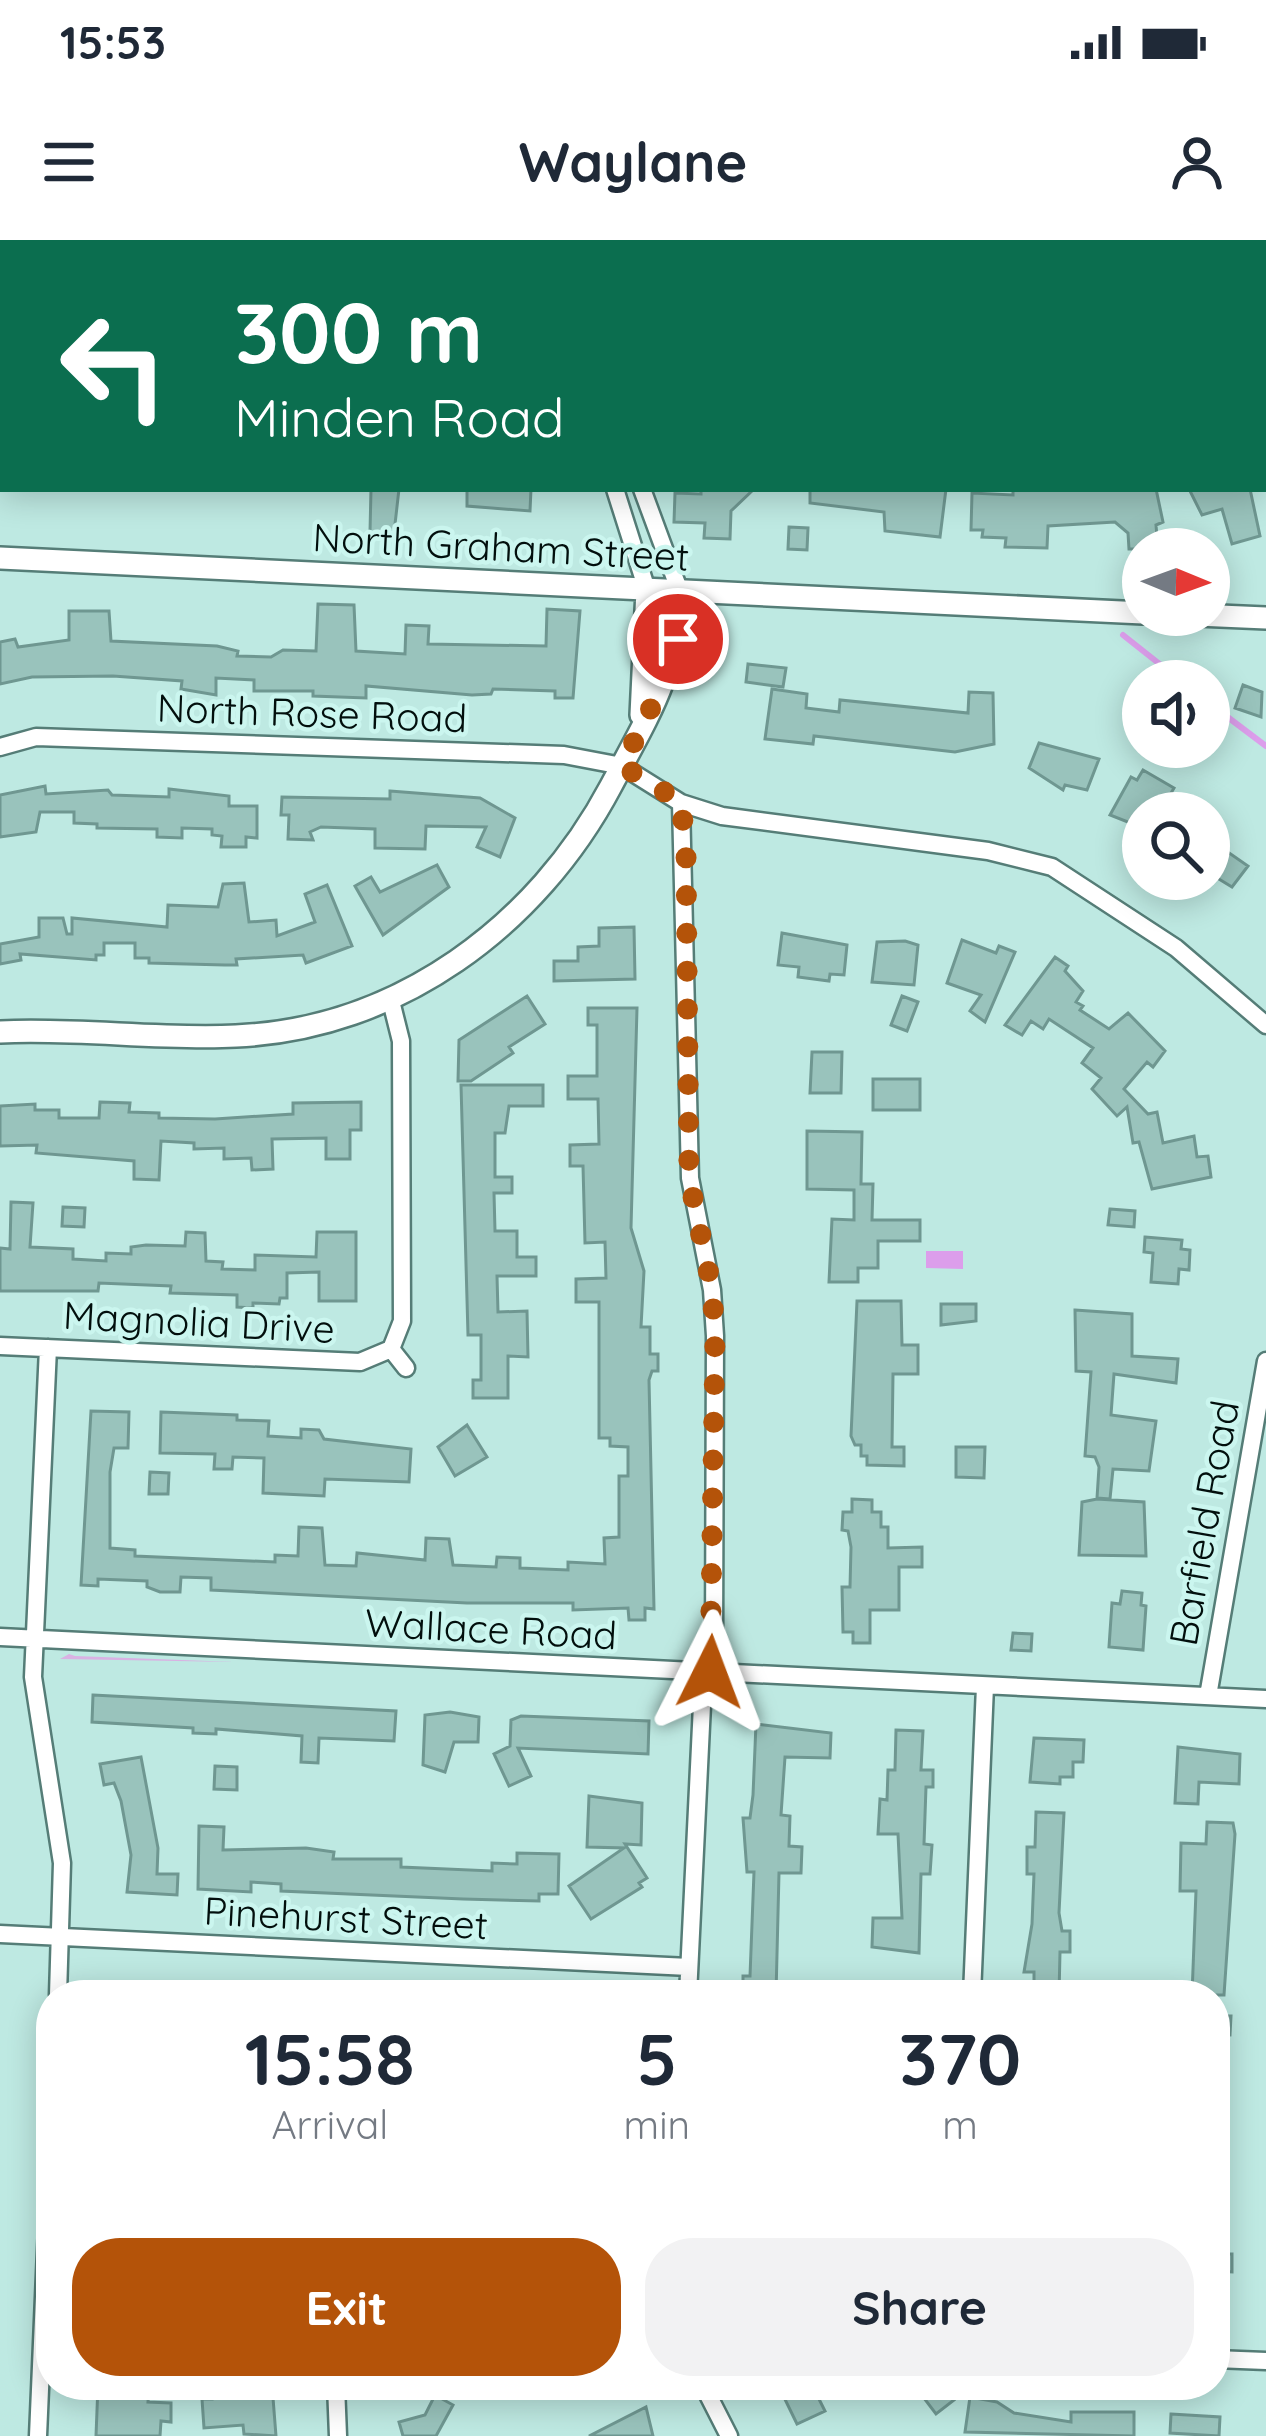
<!DOCTYPE html>
<html lang="en">
<head>
<meta charset="utf-8">
<style>
  :root { --surface:#fff; --page:#f2f2f3; --text:#1f2937; --muted:#747a83; --accent:#b45309 }
  body { margin:0; font-family:Quicksand,sans-serif; background:var(--page); color:var(--text); height:100vh; display:flex; flex-direction:column; font-size:45px; white-space:nowrap }
  * { box-sizing:border-box; margin:0 }
  p { font-size:39px; color:var(--muted) }
  .icon { flex:none; width:66px; height:66px; fill:none; stroke:currentColor; stroke-width:2; stroke-linecap:round; stroke-linejoin:round }
  .map { position:relative; flex:1; overflow:hidden }
  .details { position:absolute; left:36px; top:1740px; width:1194px; height:420px; display:flex; flex-direction:column; background:var(--surface); border-radius:48px; box-shadow:0 6px 30px #0003 }
  .details>* { flex:none }
  .banner { position:absolute; left:0px; top:0px; width:1266px; height:252px; box-shadow:0 6px 30px #0003; background:#0b6e4f; color:#fff; overflow:hidden }
  .needle { width:78px; rotate:91deg }
  .fabs { position:absolute; left:1122px; top:288px; display:grid; gap:24px }
  .fabs a { display:grid; place-items:center; width:108px; height:108px; border-radius:50%; background:var(--surface); box-shadow:0 6px 30px #0003; font-size:60px }
  .pin { position:absolute; display:grid; place-items:center; width:102px; height:102px; color:#fff; margin:-51px; border:6px solid #fff; border-radius:50%; box-shadow:0 3px 12px #0007 }
  .me { position:absolute; width:132px; margin:-66px; rotate:3deg; stroke-linejoin:round; filter:drop-shadow(0 0 9px #0008) }
  .turn { display:flex; align-items:center; gap:42px; height:252px; padding:0 36px; font-size:54px }
  .turn .icon { width:156px; height:156px; stroke-width:2.5 }
  .turn b { display:block; font-size:84px; line-height:102px }
  .eta { display:flex; justify-content:space-evenly; align-items:center; height:204px; text-align:center }
  .eta b { font-size:72px; font-weight:700; line-height:84px }
  .cta { display:flex; gap:24px; margin-top:auto; padding:24px 36px }
  .cta a { flex:1; height:138px; border-radius:48px; background:var(--accent); color:#fff; font-size:48px; font-weight:700; line-height:138px; text-align:center }
  .cta a+a { background:var(--page); color:var(--text) }
  .status { display:flex; justify-content:space-between; align-items:center; height:84px; padding:0 60px; background:var(--surface); direction:ltr }
  .status svg { height:33px; fill:currentColor }
  header { display:flex; justify-content:space-between; align-items:center; height:156px; padding:0 36px; background:var(--surface); font-size:54px; font-weight:700 }
  .map>svg:first-child { display:block }
</style>
</head>
<body>
<div class="status"><b>15:53</b><svg viewBox="0 0 49 12"><path d="M0 12V9h3v3zM5 12V6h3v6zM10 12V3h3v9zM15 12V0h3v12zM26 1h20v11H26zM47 4h2v5h-2z"/></svg></div>
<header><svg class="icon" aria-label="menu" viewBox="0 0 24 24"><path d="M4 6h16M4 12h16M4 18h16"/></svg>Waylane<svg class="icon" aria-label="person" viewBox="0 0 24 24"><circle cx="12" cy="8" r="4"/><path d="M4 21q1-7 8-7t8 7"/></svg></header>
<div class="map">
<svg width="1266" height="2196" viewBox="0 0 1266 2196">
  <rect width="100%" height="100%" fill="#bee9e2"/>
  <path fill="#d9b2e3" d="M69 1414 75 1416 235 1422 60 1419Z"/>
  <path fill="#dc9eeb" d="M926 1011H963V1029L926 1028Z"/>
  <g fill="none" stroke-linecap="round" stroke-linejoin="round">
    <path stroke="#dc9eeb" stroke-width="6" d="M1123 395 1181 441
      M1209 463 1266 506"/>
  </g>
  <path fill="#99c3bc" stroke="#6f9791" stroke-width="3" d="M371 249H399L394 293 370 292Z
    M467 249H531L530 271 467 266Z
    M701 249H754L731 271 730 299 704 298 705 283 674 282 675 253 701 254Z
    M810 249H946L940 297 885 291 884 272 810 263Z
    M1013 249H1156L1163 282 1156 285 1158 309H1129L1128 293 1115 282 1048 286 1047 308 1005 307 1006 298 982 297 983 290H971L972 253 1013 255Z
    M1189 249H1250L1260 296 1232 304 1222 269 1202 275Z
    M789 287 808 288 807 310 788 309Z
    M318 364 354 365 356 411 405 414 406 385 429 386 428 404 546 406 547 369 580 371 573 458H555V451L493 449 491 454 472 455 366 446V458L313 456V451H254V440L216 438V455L181 449 182 441 113 436 32 437 0 444V402L15 399 18 407 69 400V371H109L111 401 217 406 238 411 237 416 271 417 283 410 316 411Z
    M748 424 786 428 783 447 746 442Z
    M1243 445 1262 452 1261 477 1235 468Z
    M772 449 807 454 806 468 839 472 840 460 968 473 969 452 993 453 994 504 955 512 814 496 813 504 765 499Z
    M1039 503 1099 519 1087 550 1065 545 1063 550 1029 528Z
    M1143 530 1174 548 1167 560 1191 573H1143V588L1110 575 1131 537 1137 540Z
    M45 546 46 554 108 550 112 555 169 557V549L229 556V566H257V598L246 597V607H221L222 596 212 595V589L182 588V598L157 597V589L97 588V584L74 583V572H40L36 592 0 597V555Z
    M390 551 480 558 515 578 500 617 477 607 486 587 426 586 425 609 375 608V589L321 587 310 592 313 600 288 599 289 575H281L282 557 390 559Z
    M1209 599 1248 626 1232 647 1209 633Z
    M437 625 449 647 383 695 355 646 371 637 380 652Z
    M244 643 249 682 276 680 277 696 315 682 305 654 327 645 352 706 306 723 303 715 236 719 237 725H225L149 723V718H135V703H104V715H96V720L20 714 21 720 0 724V704L39 697V678H63L67 694H72V678L167 687 168 665 218 667 223 644Z
    M634 687 635 739 554 741V721H578V707L599 706V688Z
    M782 693 847 705 844 735 830 734 829 741 798 737 799 727 778 725Z
    M962 700 996 713 999 706 1015 712 985 782 970 771 981 755 947 743Z
    M905 701 918 705 914 745 872 742 877 702Z
    M1055 717 1068 726 1065 731 1083 751 1076 762 1083 766 1080 770 1109 789 1128 773 1165 811 1153 827 1147 822 1124 849 1148 874 1157 872 1163 903 1194 896 1197 917 1208 916 1211 937 1152 949 1139 902 1133 903 1127 867 1117 876 1092 849 1101 838 1082 823 1093 808 1049 779 1043 789 1031 781 1022 795 1005 785Z
    M527 756 545 784 509 807 513 813 471 841H458L459 800Z
    M902 756 918 762 907 791 891 785Z
    M588 768H637L631 988 644 1031 641 1087H650V1114H658V1131H652L649 1140 654 1369 645 1368V1380H629L628 1368 573 1370V1363H467L211 1350V1338L181 1337 180 1352H160L147 1347V1341L98 1339V1346L81 1345 91 1171 129 1172 128 1208H114L110 1232V1308L135 1310V1316L275 1322V1315L298 1316 299 1287 322 1288 325 1325 356 1326 357 1313 425 1320 426 1298 449 1299 453 1325 496 1327 497 1317 520 1318V1328L568 1330V1322L605 1324 604 1298 619 1297V1236H628V1207L610 1206V1198H599V1062H576V1039L606 1038 605 1002 585 1003 583 926H570V905L599 904 598 859H568V836H597V785H588Z
    M812 812H842L841 853H810Z
    M873 839H920V870H873Z
    M461 845H543V866H509L505 893H495V937H512V953H494L495 991H517V1017H536V1036H497L498 1072 527 1071 528 1117 508 1116V1158H473V1140H481V1095H468Z
    M100 862 130 863 129 872 159 873V878L215 879 293 874V863L361 862V890H350V919H326V898L272 899 273 929 252 930 251 918 224 919V908L194 909V903L161 901 159 940 134 939V921L36 913 37 905 0 906V866L35 864V870H59V878H99Z
    M807 891 862 892 861 944H873L872 980H920V1001H878V1028H858V1042H829L832 979 854 980V950L807 949Z
    M11 962 33 963 30 1007 73 1009V1019L106 1021V1013L131 1014V1007L146 1005 185 1006 186 992 205 993 206 1021 223 1022 222 1029 255 1030V1015L316 1017 317 992H356V1061H319V1032L287 1033V1058H280L279 1064 253 1063V1068L237 1067V1055L170 1053 171 1046 99 1043 98 1051H0V1008L10 1009Z
    M63 967 85 968 84 987 62 986Z
    M1110 969 1135 971 1134 987 1108 985Z
    M1145 997 1182 1000 1181 1009 1190 1010 1189 1030 1179 1029 1178 1044 1151 1042 1153 1013 1144 1012Z
    M857 1061H901L902 1105H918V1134H893L892 1207H904V1226L867 1225V1216H861V1205H855L851 1196Z
    M941 1064H976V1081L941 1085Z
    M1075 1070 1132 1074V1116L1178 1119 1176 1143 1114 1134 1111 1175 1156 1181 1149 1231 1113 1229 1110 1259 1097 1258 1099 1227 1095 1217 1085 1216 1091 1132 1076 1131Z
    M161 1172 237 1175V1180L269 1181 268 1196 301 1198V1189L319 1190 324 1199 411 1209 409 1242 325 1239 324 1256 263 1253 264 1218 233 1217 232 1229H214L215 1214 160 1213Z
    M467 1185 487 1217 455 1236 438 1207Z
    M956 1207H985L984 1238 956 1237Z
    M150 1232 169 1233 168 1254H149Z
    M852 1259 872 1260V1272H881V1287H888V1308L922 1307V1327H899V1370H870V1403H853V1392H843L842 1347H850L851 1307 848 1291 842 1290 843 1272H852Z
    M1097 1259 1144 1262 1146 1316 1079 1315 1082 1262Z
    M1122 1351 1142 1353 1141 1365 1146 1366 1143 1410 1109 1407 1112 1363 1120 1364Z
    M1013 1393 1032 1394 1031 1411 1011 1410Z
    M93 1455 396 1471 394 1501 319 1498 318 1523 301 1522 302 1496 216 1489V1494L193 1493V1488L92 1482Z
    M450 1472 479 1477 478 1502H454L445 1532 423 1525 425 1475Z
    M521 1476 649 1481 648 1514 518 1508 531 1536 509 1546 494 1514 510 1506 511 1480Z
    M756 1484 831 1493 830 1518 785 1517 781 1575 790 1576 789 1606 802 1607 801 1633H779L776 1755H743V1736H750L754 1632H747L743 1578H750L753 1555Z
    M896 1490 923 1491 921 1530H933V1547H926L924 1604 932 1605 930 1634H921L919 1713 872 1707 873 1678H902L898 1594H878L880 1559 887 1560 888 1530H895Z
    M1034 1498 1084 1500 1083 1522H1073V1537H1060V1544L1030 1542Z
    M1178 1507 1240 1514 1239 1544 1199 1542 1198 1564 1175 1563Z
    M141 1517 158 1608 157 1634H178L177 1655 127 1652 131 1615 121 1561 114 1543 104 1545 100 1524Z
    M215 1526 237 1527V1550L214 1549Z
    M589 1556 642 1563 641 1605 625 1604 647 1638 639 1643 642 1647 591 1679 569 1646 624 1608 587 1607Z
    M1036 1572 1064 1573 1059 1673 1062 1691H1070V1712H1060L1059 1755H1034V1732H1024L1032 1684 1034 1634H1027V1607H1035Z
    M1207 1582 1233 1583 1235 1594 1224 1755H1192L1196 1651H1180L1181 1603 1206 1604Z
    M199 1586 224 1587 223 1610 306 1608 334 1612 333 1619H401V1627L492 1631V1623L517 1624V1613L559 1614 558 1654H539V1661L463 1659 281 1651V1644L251 1642V1652L198 1649Z
    M1215 1776H1231L1230 1795 1215 1794Z
    M1215 2014H1232V2032L1215 2031Z
    M98 2145H149L148 2162 171 2163V2182L161 2181 160 2196H96Z
    M272 2145 276 2196 244 2194 243 2185 204 2188 202 2159H212L211 2146Z
    M778 2145H812L825 2171 797 2184Z
    M914 2145H942L954 2160 936 2174Z
    M435 2155 453 2165 436 2196H403L399 2182 425 2175Z
    M970 2157 997 2162 1014 2173 1071 2182V2172H1134V2196L965 2192Z
    M646 2167 653 2196H589Z
    M1171 2174 1220 2177 1219 2196 1170 2193Z"/>
  <g fill="none" stroke-linecap="round" stroke-linejoin="round">
    <g stroke="#557d77" stroke-width="21">
      <path id="street" d="M71 0 75 3
        M56 3 58 0
        M585 3V0
        M613 3V0
        M1263 73 1266 71
        M0 83H3
        M615 249 647 350
        M642 249 680 352
        M0 507 36 497 564 515 622 526 681 563 690 938 712 1050 715 1096 714 1407 702 1465 688 1755
        M681 563 722 576 988 611 1052 627 1176 708 1266 785
        M0 1106 360 1122 391 1109 402 1081 401 801 391 761
        M48 1108 33 1437 62 1623 58 1755
        M391 1109 406 1128
        M0 1397 1266 1459
        M1208 1456 1266 1121
        M0 1694 689 1727
        M972 1755 985 1446
        M1215 2119 1266 2121
        M336 2145 338 2196
        M703 2145 729 2196
        M38 2196 51 1894"/>
    </g>
    <g stroke="#557d77" stroke-width="26">
      <path id="secondary" d="M0 318 1143 373
        M1197 375 1266 378
        M641 475 647 350
        M0 792C79 788 158 800 236 796 398 789 537 686 611 546 649 474 676 435 680 352"/>
    </g>
    <use href="#street" stroke="#fff" stroke-width="16"/>
    <use href="#secondary" stroke="#fff" stroke-width="21"/>
  </g>
  <g fill="none" stroke-linecap="round" stroke-linejoin="round">
    <path stroke="#b45309" stroke-width="21" stroke-dasharray="0 37.8" d="M678 399 672 426 622 526 681 562 686 611 689 938 712 1049 715 1096 710 1432"/>
  </g>
  <g text-anchor="middle" stroke-width="9" stroke-linejoin="round" paint-order="stroke">
    <g font-size="39" fill="#020f0d" stroke="#cbf6ef">
      <text transform="translate(501 307) rotate(3)" y="14">North Graham Street</text>
      <text transform="translate(312 473) rotate(2)" y="14">North Rose Road</text>
      <text transform="translate(199 1082) rotate(3)" y="14">Magnolia Drive</text>
      <text transform="translate(1204 1283) rotate(-80)" y="14">Barfield Road</text>
      <text transform="translate(491 1389) rotate(3)" y="14">Wallace Road</text>
      <text transform="translate(346 1678) rotate(3)" y="14">Pinehurst Street</text>
    </g>
  </g>
</svg>
<div class="fabs">
<a><svg class="needle" viewBox="-14 -14 28 28"><path d="M0-13l5 13h-10z" fill="#e53935"/><path d="M0 13l5-13h-10z" fill="#747a83"/></svg></a>
<a><svg class="icon" aria-label="sound" viewBox="0 0 24 24"><path d="M4 9h4l5-4v14l-5-4H4zM17 9q2 3 0 6"/></svg></a>
<a><svg class="icon" aria-label="search" viewBox="0 0 24 24"><circle cx="10" cy="10" r="6"/><path d="M15 15l6 6"/></svg></a>
</div>
<div class="pin" style="left:678px;top:399px;background:#d93025"><svg class="icon" aria-label="arrive" viewBox="0 0 24 24"><path d="M6 21V4h12l-3 4 3 4H6"/></svg></div>
<svg class="me" style="left:710px;top:1432px" viewBox="-20 -20 40 40"><path d="M0-17L14 15 0 8-14 15z" fill="#b45309" stroke="#fff" stroke-width="4"/></svg>
<div class="banner">
<div class="turn"><svg class="icon" aria-label="left" viewBox="0 0 24 24"><path d="M17 20v-9H6M10 6l-5 5 5 5"/></svg><div><b>300 m</b>Minden Road</div></div>
</div>
<section class="details">
<div class="eta">
<div><b>15:58</b><p>Arrival</p></div>
<div><b>5</b><p>min</p></div>
<div><b>370</b><p>m</p></div>
</div>
<div class="cta"><a>Exit</a><a>Share</a></div>
</section>
</div>
</body>
</html>
